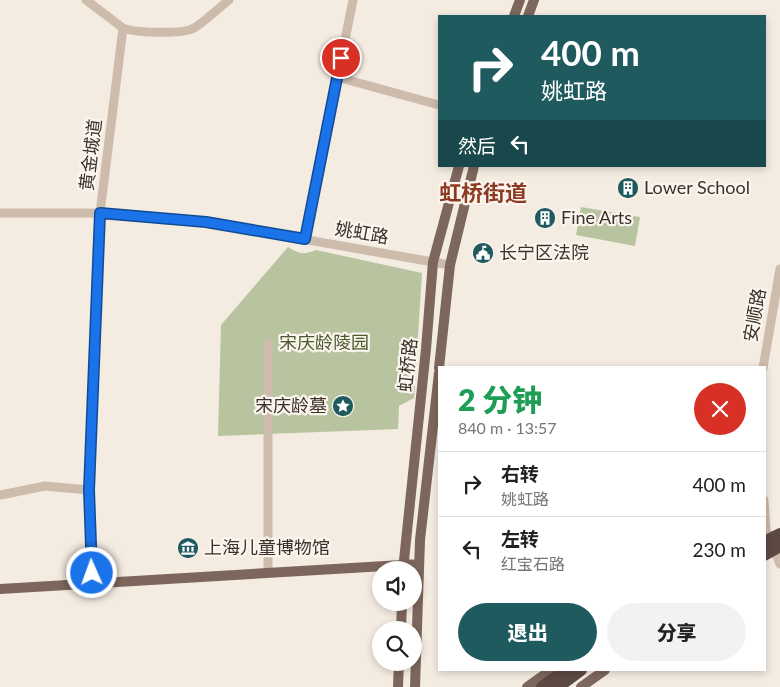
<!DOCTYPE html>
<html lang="zh">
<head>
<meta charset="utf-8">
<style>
  :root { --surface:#fff; --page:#f2f2f2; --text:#202124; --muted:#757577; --line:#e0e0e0; --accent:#1f5a5e }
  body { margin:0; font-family:Lato,"Noto Sans SC",sans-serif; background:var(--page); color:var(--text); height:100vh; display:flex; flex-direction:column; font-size:19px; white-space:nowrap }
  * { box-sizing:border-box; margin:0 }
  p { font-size:16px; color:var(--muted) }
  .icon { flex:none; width:28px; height:28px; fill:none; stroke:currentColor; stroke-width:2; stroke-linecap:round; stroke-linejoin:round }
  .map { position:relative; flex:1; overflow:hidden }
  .panel { position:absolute; left:438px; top:366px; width:328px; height:305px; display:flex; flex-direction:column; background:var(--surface); border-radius:0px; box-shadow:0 2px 8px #0003 }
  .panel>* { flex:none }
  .guide { position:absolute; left:438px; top:15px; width:328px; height:152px; border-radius:0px; box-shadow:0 2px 8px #0003; background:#1f5a5e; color:#fff; overflow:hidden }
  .tools { position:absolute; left:372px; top:561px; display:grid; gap:10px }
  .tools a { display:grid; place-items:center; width:50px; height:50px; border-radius:50%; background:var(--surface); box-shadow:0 2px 8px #0003; font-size:25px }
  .pin { position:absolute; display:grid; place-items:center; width:42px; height:42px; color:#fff; margin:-21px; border:2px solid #fff; border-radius:50%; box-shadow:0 1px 5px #0007 }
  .me { position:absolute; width:55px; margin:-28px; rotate:358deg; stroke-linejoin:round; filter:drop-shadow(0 0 4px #0008) }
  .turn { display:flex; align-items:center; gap:18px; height:105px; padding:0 20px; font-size:22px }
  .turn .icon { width:65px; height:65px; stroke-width:2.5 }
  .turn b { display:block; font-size:35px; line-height:42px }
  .then { display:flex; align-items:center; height:48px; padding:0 20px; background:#0003; gap:10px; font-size:19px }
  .round { display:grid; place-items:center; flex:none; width:52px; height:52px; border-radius:26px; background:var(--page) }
  .headline { display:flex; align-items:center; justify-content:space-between; height:85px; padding:0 20px }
  h1 { font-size:30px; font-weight:800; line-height:38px; color:#1e9e55 }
  .primary-button { display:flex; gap:10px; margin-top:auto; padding:10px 20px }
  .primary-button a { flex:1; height:58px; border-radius:30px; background:var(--accent); color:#fff; font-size:20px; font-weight:800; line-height:58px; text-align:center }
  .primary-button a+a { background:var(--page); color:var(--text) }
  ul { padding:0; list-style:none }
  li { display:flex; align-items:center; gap:15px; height:65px; padding:0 20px; border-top:1px solid var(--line) }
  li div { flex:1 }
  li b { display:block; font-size:19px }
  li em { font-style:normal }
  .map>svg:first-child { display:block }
</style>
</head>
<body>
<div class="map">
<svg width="780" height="687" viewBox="0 0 780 687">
  <rect width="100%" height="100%" fill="#f4ebe1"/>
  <path fill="#b8c4a0" d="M581 207 640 217 635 246 576 235Z
    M288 247C299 254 304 255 316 250L422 273 414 398 399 406 398 429 218 436 221 325Z"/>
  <path fill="#ecdcc8" d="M256 399 321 400 320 414 255 412Z"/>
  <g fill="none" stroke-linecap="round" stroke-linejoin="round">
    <path stroke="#cdbbac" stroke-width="9" d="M86 0 123 28C134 33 181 34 192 29 200 26 221 6 229 0
      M337 77 439 105
      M0 213H100L206 222 450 265
      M305 239 353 0
      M268 343V573
      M763 368 780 269
      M0 495 45 486 89 490
      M764 500 766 530 780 564
      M93 585 89 490 100 213 123 28"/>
    <path stroke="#7d675c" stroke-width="10" d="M514 16 520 0
      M528 16 534 0
      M439 368 450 265 474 166
      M403 570 426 349 433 262 459 166
      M0 589 419 564
      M401 630 402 602
      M398 687 399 662
      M415 687 420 540 439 373
      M527 687 551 670
      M581 687 605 670"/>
    <path stroke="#5c4a42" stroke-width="12" d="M542 687 566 670
      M558 687 581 670"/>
    <path stroke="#5c4a42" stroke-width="12" d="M764 542 780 534
      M764 555 780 546"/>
  </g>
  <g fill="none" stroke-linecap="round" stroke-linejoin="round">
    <g stroke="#114b97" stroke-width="12">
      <path id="route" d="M92 573 89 490 100 213 206 222 305 239 341 58"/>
    </g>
    <use href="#route" stroke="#1a73e8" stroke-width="9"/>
  </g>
  <defs>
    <g id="building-disc" transform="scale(1.125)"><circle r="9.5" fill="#1f5a5e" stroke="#fbf5ee"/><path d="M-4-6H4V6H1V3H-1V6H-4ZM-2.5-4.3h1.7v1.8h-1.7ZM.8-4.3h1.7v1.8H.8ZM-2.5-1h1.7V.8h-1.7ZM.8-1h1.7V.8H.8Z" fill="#fff"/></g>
    <g id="civic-disc" transform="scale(1.125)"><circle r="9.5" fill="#1f5a5e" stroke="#fbf5ee"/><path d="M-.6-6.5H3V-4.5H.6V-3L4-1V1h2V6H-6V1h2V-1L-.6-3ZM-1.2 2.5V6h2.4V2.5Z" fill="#fff"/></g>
    <g id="sight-disc" transform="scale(1.125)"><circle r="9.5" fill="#1f5a5e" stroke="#fbf5ee"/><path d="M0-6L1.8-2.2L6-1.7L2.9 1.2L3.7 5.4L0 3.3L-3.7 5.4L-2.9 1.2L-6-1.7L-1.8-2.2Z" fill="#fff"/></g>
    <g id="museum-disc" transform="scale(1.125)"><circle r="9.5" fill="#1f5a5e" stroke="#fbf5ee"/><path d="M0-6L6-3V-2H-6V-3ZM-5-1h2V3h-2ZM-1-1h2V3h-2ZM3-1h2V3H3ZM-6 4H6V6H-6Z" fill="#fff"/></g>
  </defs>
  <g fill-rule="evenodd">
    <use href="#building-disc" x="628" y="188"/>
    <use href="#building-disc" x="545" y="218"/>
    <use href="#civic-disc" x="483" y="253"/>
    <use href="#sight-disc" x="343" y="406"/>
    <use href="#museum-disc" x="188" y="548"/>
  </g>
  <g text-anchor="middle" stroke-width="4.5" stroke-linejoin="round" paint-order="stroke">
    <g font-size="18" fill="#3b302b" stroke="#fbf5ee">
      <text transform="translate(91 155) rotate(-83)" y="6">黄金城道</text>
      <text transform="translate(362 233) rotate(10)" y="6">姚虹路</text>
      <text transform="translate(755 315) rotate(-80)" y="6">安顺路</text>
      <text transform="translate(408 365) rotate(-84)" y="6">虹桥路</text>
    </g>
    <g font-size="18" fill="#3b302b" stroke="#fbf5ee" text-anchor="start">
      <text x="644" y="194">Lower School</text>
      <text x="561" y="224">Fine Arts</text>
      <text x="499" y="259">长宁区法院</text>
      <text x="327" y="412" text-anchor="end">宋庆龄墓</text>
      <text x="204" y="554">上海儿童博物馆</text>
    </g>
    <g font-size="18" fill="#4a5a2e" stroke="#fbf5ee">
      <text x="324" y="349">宋庆龄陵园</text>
    </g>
    <g font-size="22" font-weight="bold" fill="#8c3b22" stroke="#fbf5ee">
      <text x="483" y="201">虹桥街道</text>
    </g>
  </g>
</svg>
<div class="tools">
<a><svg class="icon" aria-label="sound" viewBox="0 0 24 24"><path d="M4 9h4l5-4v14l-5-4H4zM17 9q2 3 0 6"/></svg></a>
<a><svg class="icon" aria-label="search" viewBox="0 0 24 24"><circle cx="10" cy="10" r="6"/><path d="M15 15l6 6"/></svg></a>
</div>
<div class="pin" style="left:341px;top:58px;background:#d93025"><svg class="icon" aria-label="arrive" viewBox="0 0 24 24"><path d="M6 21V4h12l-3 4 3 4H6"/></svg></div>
<svg class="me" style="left:92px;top:573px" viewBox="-20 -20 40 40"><circle r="17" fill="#1a73e8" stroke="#fff" stroke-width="3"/><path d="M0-11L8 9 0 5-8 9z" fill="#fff"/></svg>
<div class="guide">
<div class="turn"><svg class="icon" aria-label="right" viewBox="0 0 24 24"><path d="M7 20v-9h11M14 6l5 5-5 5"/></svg><div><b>400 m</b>姚虹路</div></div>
<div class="then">然后<svg class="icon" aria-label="left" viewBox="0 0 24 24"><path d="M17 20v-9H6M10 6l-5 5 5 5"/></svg></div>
</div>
<section class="panel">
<div class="headline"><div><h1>2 分钟</h1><p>840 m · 13:57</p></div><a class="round" style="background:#d93025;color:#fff"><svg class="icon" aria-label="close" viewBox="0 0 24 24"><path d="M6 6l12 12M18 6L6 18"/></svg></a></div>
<ul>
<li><svg class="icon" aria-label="right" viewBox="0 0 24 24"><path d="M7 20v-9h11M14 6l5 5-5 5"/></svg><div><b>右转</b><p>姚虹路</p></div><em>400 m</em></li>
<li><svg class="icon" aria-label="left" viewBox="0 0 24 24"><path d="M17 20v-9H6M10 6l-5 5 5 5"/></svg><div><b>左转</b><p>红宝石路</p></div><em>230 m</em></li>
</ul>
<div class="primary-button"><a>退出</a><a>分享</a></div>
</section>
</div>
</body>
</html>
